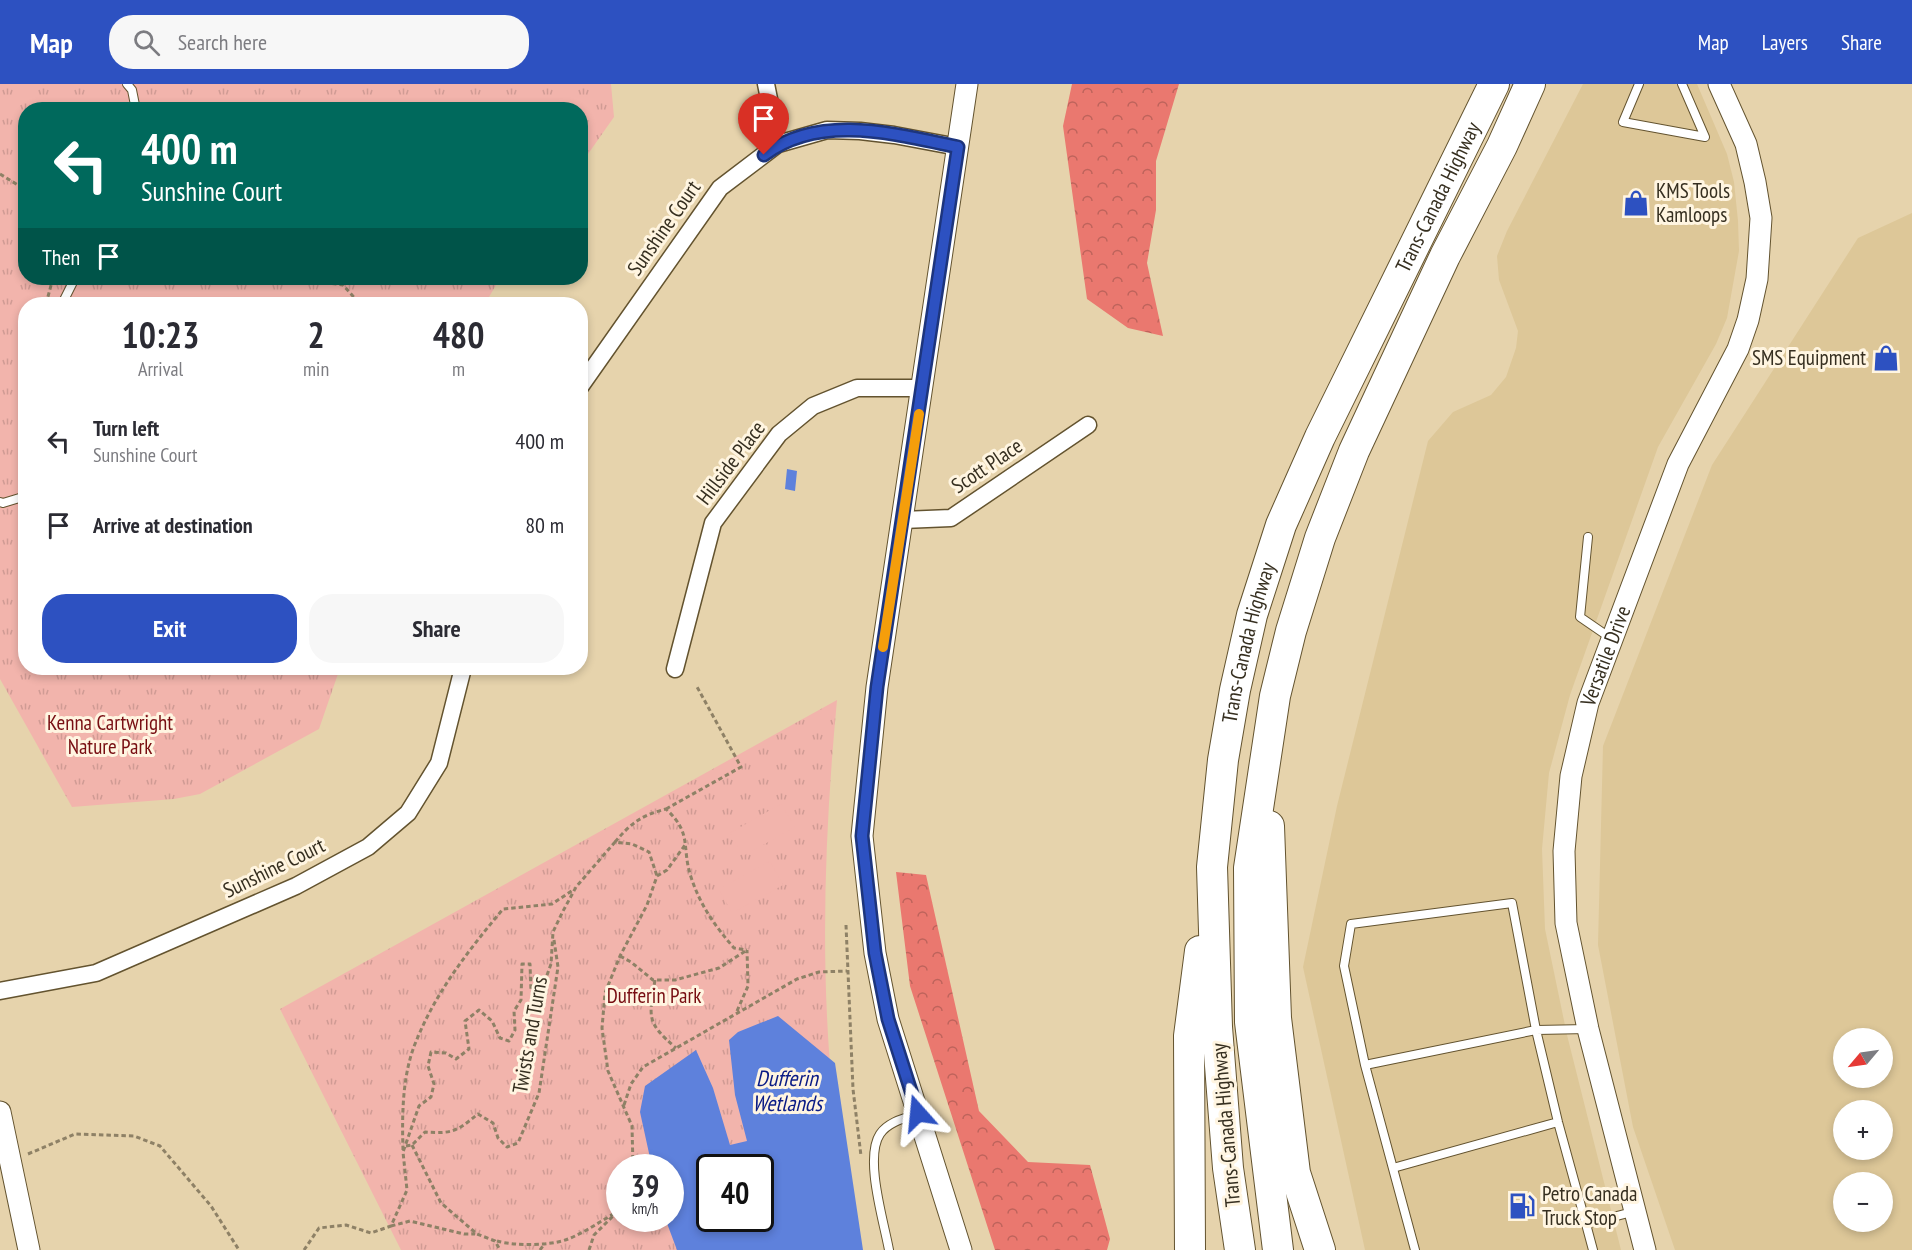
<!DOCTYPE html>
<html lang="en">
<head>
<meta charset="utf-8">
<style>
  :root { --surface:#fff; --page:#f7f7f7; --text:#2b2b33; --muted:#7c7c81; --accent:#2d51c1 }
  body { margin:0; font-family:"PT Sans Narrow",sans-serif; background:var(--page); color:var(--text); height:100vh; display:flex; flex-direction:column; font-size:22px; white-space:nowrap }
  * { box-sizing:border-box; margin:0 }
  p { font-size:20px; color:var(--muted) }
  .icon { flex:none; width:33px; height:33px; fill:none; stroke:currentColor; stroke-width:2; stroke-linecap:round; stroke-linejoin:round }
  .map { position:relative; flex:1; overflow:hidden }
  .panel { position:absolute; left:18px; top:213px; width:570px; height:378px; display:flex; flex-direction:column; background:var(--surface); border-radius:24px; box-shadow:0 3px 9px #0003 }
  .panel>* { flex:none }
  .hud { position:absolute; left:18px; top:18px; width:570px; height:183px; border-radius:24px; box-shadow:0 3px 9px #0003; background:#00695c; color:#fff; overflow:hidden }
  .needle { width:39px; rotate:241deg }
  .tools { position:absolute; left:1833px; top:944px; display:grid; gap:12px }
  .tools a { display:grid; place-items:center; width:60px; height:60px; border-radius:50%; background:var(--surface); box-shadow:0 3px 9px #0003; font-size:30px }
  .speed { position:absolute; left:606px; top:1070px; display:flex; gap:12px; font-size:30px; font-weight:700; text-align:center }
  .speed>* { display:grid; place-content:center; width:78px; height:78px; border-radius:50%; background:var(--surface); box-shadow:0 3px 9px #0003; line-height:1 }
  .speed small { font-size:15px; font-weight:400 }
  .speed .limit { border:3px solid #111; border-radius:9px; background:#fff; color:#111 }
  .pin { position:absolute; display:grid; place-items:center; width:51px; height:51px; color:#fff; margin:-62px -26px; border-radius:50% 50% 50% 0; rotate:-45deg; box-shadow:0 0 6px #0007 }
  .pin .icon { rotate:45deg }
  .me { position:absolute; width:66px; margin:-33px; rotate:342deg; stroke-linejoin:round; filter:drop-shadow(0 0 4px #0008) }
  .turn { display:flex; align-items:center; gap:21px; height:126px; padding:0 24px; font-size:27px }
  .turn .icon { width:78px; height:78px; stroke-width:2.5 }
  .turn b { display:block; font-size:42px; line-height:51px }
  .then { display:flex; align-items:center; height:57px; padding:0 24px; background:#0003; gap:12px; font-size:22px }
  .eta { display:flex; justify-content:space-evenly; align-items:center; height:102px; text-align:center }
  .eta b { font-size:36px; font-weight:600; line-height:42px }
  .button { display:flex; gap:12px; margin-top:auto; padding:12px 24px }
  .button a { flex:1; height:69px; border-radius:24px; background:var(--accent); color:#fff; font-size:24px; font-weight:600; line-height:69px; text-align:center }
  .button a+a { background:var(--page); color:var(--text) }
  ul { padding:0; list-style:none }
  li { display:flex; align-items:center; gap:18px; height:84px; padding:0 24px }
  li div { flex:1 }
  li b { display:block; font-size:22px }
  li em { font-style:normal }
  header { display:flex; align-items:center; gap:36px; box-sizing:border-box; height:84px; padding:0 30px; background:var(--accent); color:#fff }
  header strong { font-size:28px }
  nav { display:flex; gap:33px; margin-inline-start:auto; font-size:21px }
  .search { width:420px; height:54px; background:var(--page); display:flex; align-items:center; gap:15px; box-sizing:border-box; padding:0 21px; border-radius:24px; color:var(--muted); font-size:22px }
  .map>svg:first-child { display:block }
</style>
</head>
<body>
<header>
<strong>Map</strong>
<div class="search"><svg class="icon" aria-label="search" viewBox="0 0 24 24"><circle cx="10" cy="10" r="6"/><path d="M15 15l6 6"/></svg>Search here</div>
<nav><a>Map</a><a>Layers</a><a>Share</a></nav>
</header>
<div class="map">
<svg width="1912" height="1166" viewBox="0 0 1912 1166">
  <defs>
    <pattern id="forest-crowns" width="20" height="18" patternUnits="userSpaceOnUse" patternTransform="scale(1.5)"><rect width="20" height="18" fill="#ea786f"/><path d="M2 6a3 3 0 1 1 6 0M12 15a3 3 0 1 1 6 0" fill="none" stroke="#be635b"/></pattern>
    <pattern id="park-tufts" width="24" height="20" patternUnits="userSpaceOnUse" patternTransform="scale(1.5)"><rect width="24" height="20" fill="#f2b4ac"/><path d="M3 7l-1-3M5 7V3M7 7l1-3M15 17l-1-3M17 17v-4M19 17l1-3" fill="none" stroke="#d09b94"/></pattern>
  </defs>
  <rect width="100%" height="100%" fill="#e6d3ac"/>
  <path fill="#ddc798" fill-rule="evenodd" d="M1583 0H1697L1727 70 1734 98 1738 137 1739 167 1727 234 1716 260 1658 363 1570 611 1549 689 1542 765 1545 845 1567 951 1621 1166H1365L1303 883 1337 722 1428 357 1453 328 1491 311 1506 293 1516 264 1518 247 1499 196 1497 172 1507 147Z
    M1912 129V1166H1675L1633 1043 1598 861 1603 662 1712 381 1858 154ZM1844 954H1882V993H1844ZM1844 1026H1882V1065H1844ZM1844 1098H1882V1137H1844Z"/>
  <path fill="url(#forest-crowns)" d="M1072 0H1179L1156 77V126L1147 179 1163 252 1128 244 1087 215 1063 42Z
    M896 788 926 791 979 1027 1028 1078 1090 1081 1110 1155 1107 1166H995L910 902Z"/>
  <path fill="url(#park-tufts)" fill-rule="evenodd" d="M0 0H611L614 33 581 80 580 26H26V194H500L485 220H26V584H340L319 645 200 710 174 715 72 723 0 595Z
    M837 616C826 733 821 850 829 967 834 1034 843 1100 852 1166H401L280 925ZM620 1083H670V1134H620ZM710 1083H760V1134H710Z"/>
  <path fill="#f2b4ac" d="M781 720 795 743 743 772 730 749Z
    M770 777 783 801 732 829 719 805Z"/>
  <path fill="#5e81dc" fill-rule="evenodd" d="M787 385 797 387 795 407 785 405Z
    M778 932 835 979 863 1166H677L665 1134H670V1083H652L640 1028 645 1002 696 966 713 1004 730 1061 747 1057 735 1011 729 956 738 948ZM710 1083H760V1134H710Z"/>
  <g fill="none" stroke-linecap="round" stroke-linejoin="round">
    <g stroke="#63532f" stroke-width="10">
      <path id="service" d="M127 0 132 6 136 26
        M1639 0 1623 38 1705 53 1682 0
        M62 220 75 194
        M0 418 3 419 26 412
        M1588 453 1580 533 1612 555
        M1365 981 1415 1166
        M1393 1084 1558 1038
        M1586 1140 1558 1038 1536 946 1512 819 1351 840 1344 882 1365 981 1536 946 1588 945
        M889 1166C884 1138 864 1074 880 1050 888 1038 905 1034 917 1030
        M1593 1166 1586 1140 1636 1127"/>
    </g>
    <g stroke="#63532f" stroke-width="19">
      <path id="minor" d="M766 0 778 60
        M580 303 720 104 778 60 827 46 860 47 894 51 958 63
        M903 436 951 434 1088 341
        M675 585 713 439 779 350 813 322 857 304H922
        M0 907 96 889 296 802 368 763 408 729 439 679 463 584"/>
    </g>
    <g stroke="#63532f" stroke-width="23">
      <g id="tertiary">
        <path d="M0 1028 29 1166"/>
        <path d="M961 1166 888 935 875 869 862 752 877 603 967 0"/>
        <path id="s1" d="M1645 1166 1588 945 1566 839 1564 767 1571 692 1588 619 1678 380 1738 265 1748 236 1757 195 1761 134 1755 98 1746 60 1719 0"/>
      </g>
    </g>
    <g stroke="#63532f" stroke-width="32">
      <g id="motorway">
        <path d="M1269 742 1276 934 1295 1089 1320 1166"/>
        <path d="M1190 1166 1189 952 1200 867"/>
        <path id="s2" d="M1240 1166 1228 1084 1217 943 1212 783 1223 676 1235 606 1252 531 1281 441 1320 353 1494 0"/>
        <path d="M1278 1166 1250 938 1249 784 1275 612 1291 547 1320 454 1354 367 1445 172 1502 62 1530 0"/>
      </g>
    </g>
    <path stroke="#8e8166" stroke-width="3" stroke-dasharray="4.5 3" stroke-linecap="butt" d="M0 90 26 106
      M295 194 343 201 360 220
      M46 220 53 194
      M666 725 741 683 696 601
      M615 758C631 739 642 731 666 725 693 750 681 763 691 793 700 821 715 842 734 864L747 866
      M657 792 667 786 685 761
      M846 841 853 1005 861 1072
      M620 872 631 878 653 896H675L719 884 747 866
      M655 896C649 934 646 938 676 964
      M737 927 748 902 747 866
      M624 1021 631 1000 643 983 797 895 819 888 847 887
      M412 1061 441 1119 477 1150 495 1157 500 1166
      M406 1062 412 1061 425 1048C453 1050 457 1047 478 1030L493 1039 498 1054 507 1063 518 1059 539 1009 558 883 554 856
      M403 1066C402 1032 402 993 415 960 435 909 468 867 503 825L552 820 576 804
      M28 1070 75 1050 134 1052 160 1062 211 1122 239 1166
      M633 1083 632 1042 608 987 602 944 605 909 620 872 647 821 657 792
      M391 1142 410 1137 464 1150H475
      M497 1157C514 1162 551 1162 568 1155 586 1148 602 1136 619 1127
      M304 1166 319 1144 346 1141 371 1149 391 1142 407 1106 403 1068 419 1022 431 1013 434 1000 428 982 431 968 446 969 456 975 469 965 465 937 479 926 492 937 500 954 509 957 515 946 514 927 521 916 522 880H530L531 907 540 911 551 880 553 848 562 829 576 803 615 758 632 760 649 768 657 792
      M540 1166 545 1159
      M589 1166 594 1151 620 1125"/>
    <use href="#service" stroke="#fff" stroke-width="8"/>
    <use href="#minor" stroke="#fff" stroke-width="16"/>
    <use href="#tertiary" stroke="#fff" stroke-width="21"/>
    <use href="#motorway" stroke="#fff" stroke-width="30"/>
  </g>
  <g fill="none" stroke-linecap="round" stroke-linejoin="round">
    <g stroke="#1d357d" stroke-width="15">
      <path id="route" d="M764 71C820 29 895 50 958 63L877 603 862 752 875 869 888 935 918 1029"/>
    </g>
    <use href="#route" stroke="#2d51c1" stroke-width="10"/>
    <path stroke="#f59e0b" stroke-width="10" d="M883 563 919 330"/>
  </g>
  <defs>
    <g id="shop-bare" transform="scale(2.07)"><path d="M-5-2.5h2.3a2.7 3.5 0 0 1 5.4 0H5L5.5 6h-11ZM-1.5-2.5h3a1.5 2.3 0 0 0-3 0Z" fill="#2d51c1" stroke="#fff5e1" stroke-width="2.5" paint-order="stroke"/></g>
    <g id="fuel-bare" transform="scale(2.07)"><path d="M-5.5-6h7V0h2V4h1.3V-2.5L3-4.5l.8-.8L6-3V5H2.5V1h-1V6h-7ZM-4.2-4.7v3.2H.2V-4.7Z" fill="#2d51c1" stroke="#fff5e1" stroke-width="2.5" paint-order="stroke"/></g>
  </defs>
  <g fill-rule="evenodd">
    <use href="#shop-bare" x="1636" y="119"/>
    <use href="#shop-bare" x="1886" y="274"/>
    <use href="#fuel-bare" x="1522" y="1122"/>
  </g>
  <g text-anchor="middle" stroke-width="6" stroke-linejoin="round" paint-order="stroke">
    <g font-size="21" fill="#362f20" stroke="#fff5e1" text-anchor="start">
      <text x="1656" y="114">KMS Tools<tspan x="1656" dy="24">Kamloops</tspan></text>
      <text x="1866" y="281" text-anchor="end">SMS Equipment</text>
      <text x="1542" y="1117">Petro Canada<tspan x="1542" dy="24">Truck Stop</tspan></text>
    </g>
    <g font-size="21" fill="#362f20" stroke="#fff5e1">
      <text dy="7" stroke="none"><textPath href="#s2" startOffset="1098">Trans-Canada Highway</textPath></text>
      <text transform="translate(664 144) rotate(-55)" y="7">Sunshine Court</text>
      <text transform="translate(731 379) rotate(-53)" y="7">Hillside Place</text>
      <text transform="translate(987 382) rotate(-34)" y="7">Scott Place</text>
      <text dy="7" stroke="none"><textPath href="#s2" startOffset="612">Trans-Canada Highway</textPath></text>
      <text dy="7" stroke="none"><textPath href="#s1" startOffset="609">Versatile Drive</textPath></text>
      <text transform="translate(274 784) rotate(-26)" y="7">Sunshine Court</text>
      <text transform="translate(530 951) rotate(-80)" y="7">Twists and Turns</text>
      <text transform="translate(1226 1041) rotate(-95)" y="7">Trans-Canada Highway</text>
    </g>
    <g font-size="21" fill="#780e12" stroke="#fff5e1">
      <text x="110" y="646">Kenna Cartwright<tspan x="110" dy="24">Nature Park</tspan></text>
      <text x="654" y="919">Dufferin Park</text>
    </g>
    <g font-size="22" font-style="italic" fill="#0a1b85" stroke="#fff5e1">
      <text x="787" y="1002">Dufferin<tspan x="787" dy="25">Wetlands</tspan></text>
    </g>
  </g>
</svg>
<div class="tools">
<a><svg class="needle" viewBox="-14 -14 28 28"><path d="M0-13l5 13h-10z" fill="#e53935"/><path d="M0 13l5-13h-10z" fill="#7c7c81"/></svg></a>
<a>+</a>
<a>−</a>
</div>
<div class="speed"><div>39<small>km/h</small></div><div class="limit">40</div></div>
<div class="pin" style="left:764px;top:71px;background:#d93025"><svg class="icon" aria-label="arrive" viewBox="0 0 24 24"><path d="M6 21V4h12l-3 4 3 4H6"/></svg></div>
<svg class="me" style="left:918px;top:1029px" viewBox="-20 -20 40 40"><path d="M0-17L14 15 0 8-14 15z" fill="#2d51c1" stroke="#fff" stroke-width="4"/></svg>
<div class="hud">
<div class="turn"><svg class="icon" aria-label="left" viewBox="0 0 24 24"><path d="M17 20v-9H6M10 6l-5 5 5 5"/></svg><div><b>400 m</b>Sunshine Court</div></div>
<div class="then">Then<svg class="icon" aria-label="arrive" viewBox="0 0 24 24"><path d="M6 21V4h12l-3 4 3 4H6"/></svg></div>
</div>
<section class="panel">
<div class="eta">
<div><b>10:23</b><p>Arrival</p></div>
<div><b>2</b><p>min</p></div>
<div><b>480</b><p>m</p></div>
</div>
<ul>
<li><svg class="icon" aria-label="left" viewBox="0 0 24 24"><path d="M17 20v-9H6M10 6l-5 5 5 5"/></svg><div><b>Turn left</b><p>Sunshine Court</p></div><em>400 m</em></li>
<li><svg class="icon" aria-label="arrive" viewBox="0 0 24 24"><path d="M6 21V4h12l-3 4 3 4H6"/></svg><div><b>Arrive at destination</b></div><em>80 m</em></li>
</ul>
<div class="button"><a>Exit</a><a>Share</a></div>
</section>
</div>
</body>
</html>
